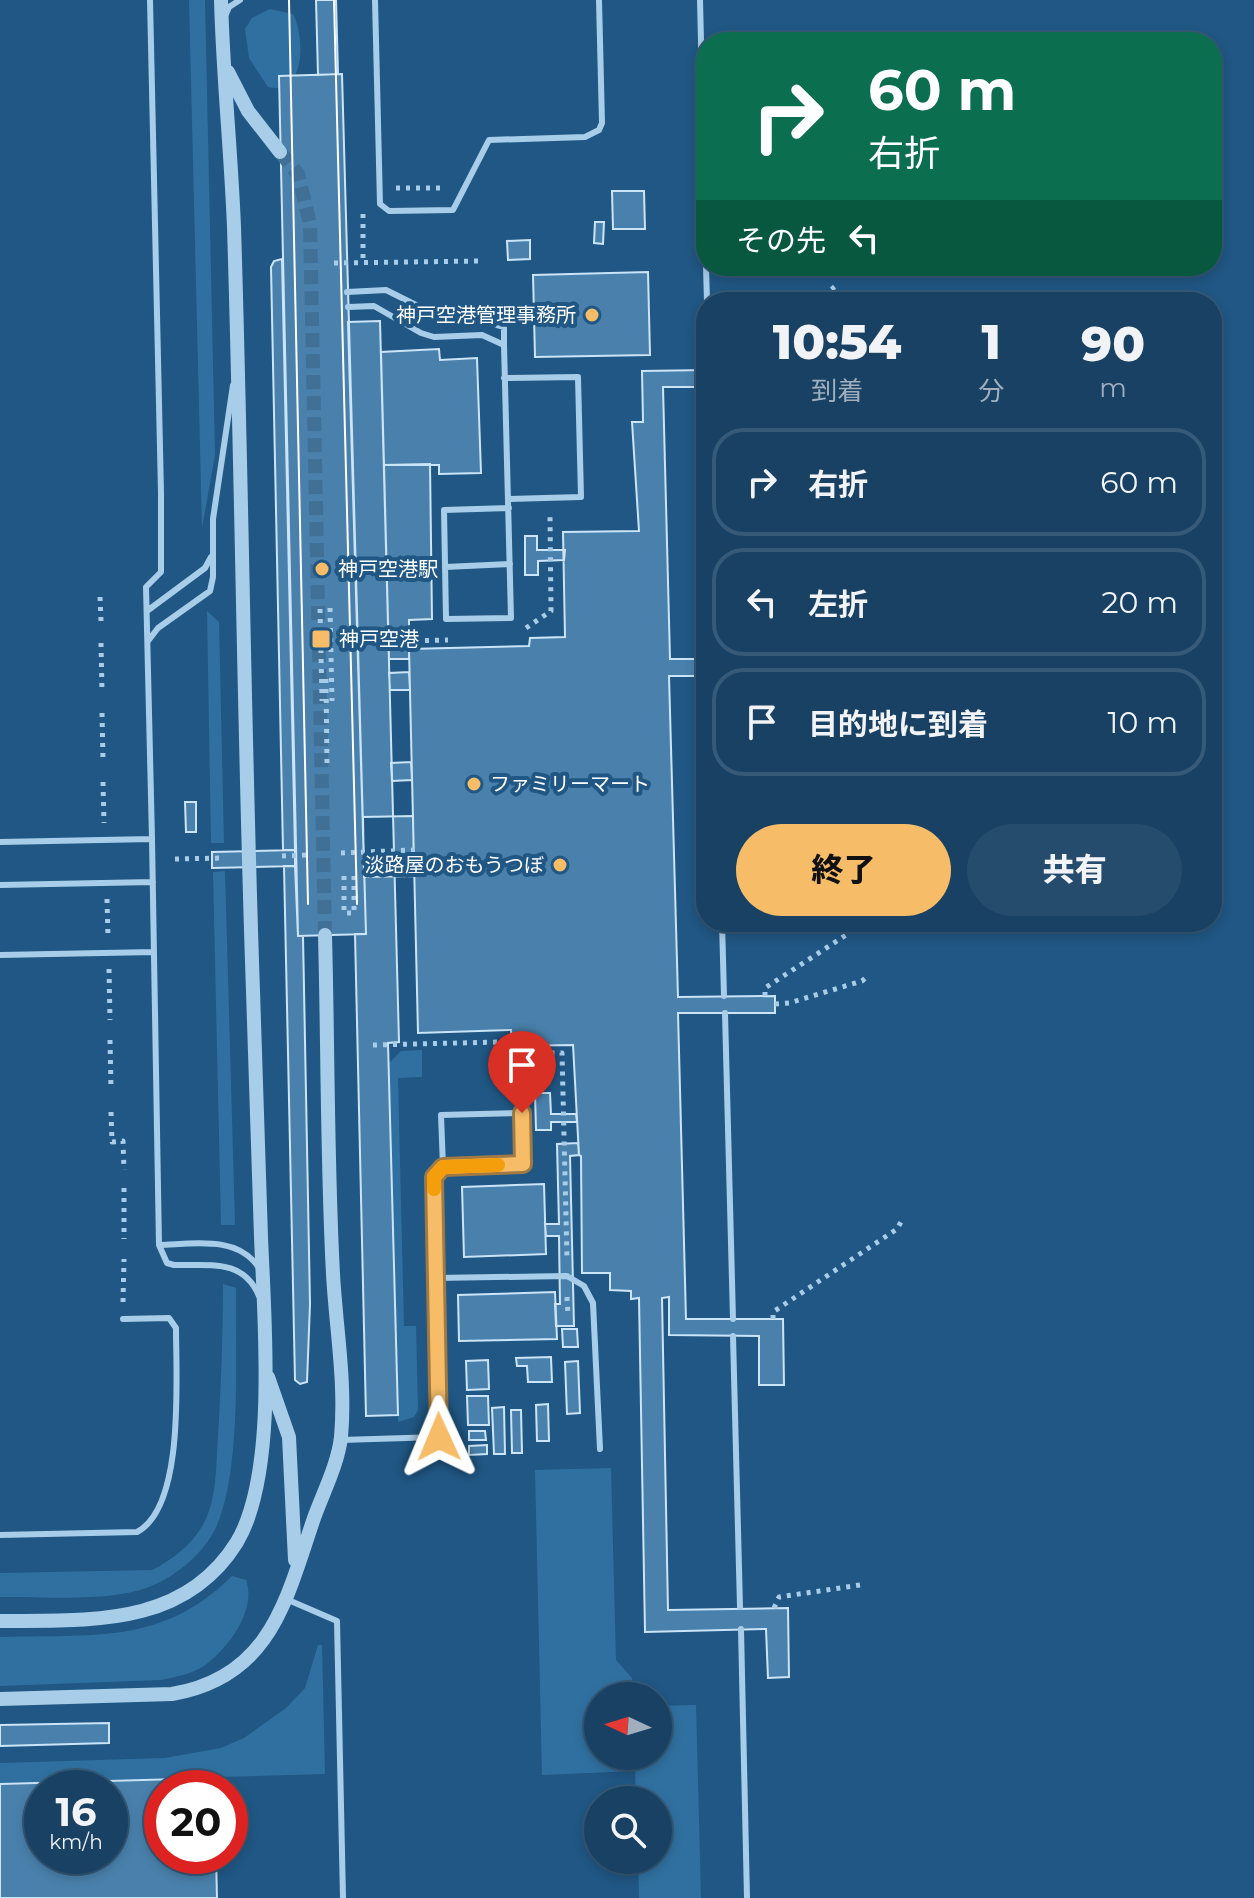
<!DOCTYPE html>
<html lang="ja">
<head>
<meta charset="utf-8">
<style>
  :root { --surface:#184163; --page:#254c6c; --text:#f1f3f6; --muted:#9fafbe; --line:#365a78; --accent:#f6bc68 }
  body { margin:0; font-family:Montserrat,"Noto Sans JP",sans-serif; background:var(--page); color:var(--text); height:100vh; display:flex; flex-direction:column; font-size:30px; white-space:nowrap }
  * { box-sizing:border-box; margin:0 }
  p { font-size:26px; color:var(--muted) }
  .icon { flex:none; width:44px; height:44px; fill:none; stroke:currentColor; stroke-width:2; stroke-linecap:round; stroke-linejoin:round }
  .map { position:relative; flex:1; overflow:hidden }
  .panel { position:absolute; left:696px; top:292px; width:526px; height:640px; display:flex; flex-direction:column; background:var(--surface); border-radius:32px; box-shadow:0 4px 12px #0003,0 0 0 2px var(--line) }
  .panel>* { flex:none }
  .top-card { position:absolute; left:696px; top:32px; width:526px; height:244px; border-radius:32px; box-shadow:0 4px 12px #0003,0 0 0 2px var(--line); background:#0b6e4f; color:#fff; overflow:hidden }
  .needle { width:52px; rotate:274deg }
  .buttons { position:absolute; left:584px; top:1682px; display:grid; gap:16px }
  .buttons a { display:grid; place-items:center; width:88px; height:88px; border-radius:50%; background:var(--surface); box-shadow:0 4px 12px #0003,0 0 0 2px var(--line); font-size:40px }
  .speed { position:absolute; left:24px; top:1770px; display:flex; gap:16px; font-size:40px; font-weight:700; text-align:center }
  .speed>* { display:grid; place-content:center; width:104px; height:104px; border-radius:50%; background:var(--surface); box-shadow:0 4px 12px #0003,0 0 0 2px var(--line); line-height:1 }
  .speed small { font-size:20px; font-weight:400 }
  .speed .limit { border:12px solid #d22; background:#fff; color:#111 }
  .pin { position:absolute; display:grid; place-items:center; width:68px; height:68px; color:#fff; margin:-82px -34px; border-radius:50% 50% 50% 0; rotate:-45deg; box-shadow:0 0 8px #0007 }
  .pin .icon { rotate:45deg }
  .me { position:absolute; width:88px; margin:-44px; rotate:359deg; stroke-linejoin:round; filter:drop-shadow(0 0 6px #0008) }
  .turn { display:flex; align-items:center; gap:28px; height:168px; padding:0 40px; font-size:36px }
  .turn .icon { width:104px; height:104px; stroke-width:2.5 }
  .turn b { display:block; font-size:56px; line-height:68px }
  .then { display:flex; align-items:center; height:76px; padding:0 40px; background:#0003; gap:16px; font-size:30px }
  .eta { display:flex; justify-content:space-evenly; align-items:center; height:136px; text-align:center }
  .eta b { font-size:48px; font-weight:800; line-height:56px }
  .action { display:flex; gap:16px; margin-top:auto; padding:16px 40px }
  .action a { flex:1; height:92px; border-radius:48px; background:var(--accent); color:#111; font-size:32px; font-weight:800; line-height:92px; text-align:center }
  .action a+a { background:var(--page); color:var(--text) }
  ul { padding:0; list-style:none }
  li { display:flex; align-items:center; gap:24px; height:108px; margin:0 16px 12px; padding:0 24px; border:4px solid var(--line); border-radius:32px }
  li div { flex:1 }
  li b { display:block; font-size:30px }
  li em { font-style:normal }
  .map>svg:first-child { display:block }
</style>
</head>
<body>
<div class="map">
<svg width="1254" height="1898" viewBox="0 0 1254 1898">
  <rect width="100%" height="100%" fill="#205784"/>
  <path fill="#3070a0" d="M189 0H205L215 455 202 528Z
    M270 9 293 14C305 36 306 97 268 87L249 58 245 29 252 18Z
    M207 611 219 622 224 843H211Z
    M225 871 235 1225H221L213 872Z
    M422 1050V1077L398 1078 404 1326H416L418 1410 414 1417 398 1422 388 1064 401 1051Z
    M223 1284 236 1288C235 1353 242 1466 217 1525 205 1554 170 1582 140 1590 96 1602 46 1596 0 1597V1573L152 1570C174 1559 193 1544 205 1521 217 1496 216 1464 218 1437 221 1386 223 1335 223 1284Z
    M611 1468 616 1660 632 1678 633 1696H598V1756H658V1706L696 1705 701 1898H639L638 1860H658V1800H636L635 1771 542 1775 535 1470Z
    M232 1576 246 1580C257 1610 228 1649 204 1666 191 1674 176 1677 161 1680L0 1686V1637C90 1634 162 1646 232 1576Z
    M318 1645H322L325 1774 0 1783V1763L165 1758 221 1748 244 1738 286 1708 305 1688Z"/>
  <path fill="#4981ac" stroke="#cce4f7" stroke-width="2" fill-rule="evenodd" d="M316 0H336L338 74 318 75Z
    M342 74 366 934 298 936 279 76Z
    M612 191H644L645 229H613Z
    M595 222H604L603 244 594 243Z
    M530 240V259L508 260 507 241Z
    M282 259 295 850H283L271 267 274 261Z
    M648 272 650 355 535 357 533 275Z
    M380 321 399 1042 388 1043 398 1415 366 1416 355 934H366L348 322Z
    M439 349 440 360 477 358 481 473 439 474V465H384L381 352Z
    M706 370V387H663L670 659H706V676H669L678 997 775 996V1013H678L686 1319H783L784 1385H759V1336L669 1335V1297L662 1298 668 1610 788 1608 789 1677 768 1678 766 1629 645 1632 639 1298 631 1299V1291L610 1290V1273H582L581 1156 579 1155 573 1045 512 1046 511 1030 418 1033 409 649 529 646 530 638 565 637 563 532 639 531 632 422H643L642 371Z
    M430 464 432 619 409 620V659H389L384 465Z
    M525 536H537V550H565L564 560 538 561V575H525Z
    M409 672 410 690H390L389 673Z
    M411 762 412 780 392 781 391 763Z
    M185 802H196V832H186Z
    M413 816 414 876 364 877 363 817Z
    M295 850V866L212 868V852Z
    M284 866H295L298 936H303L310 1304 307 1382 300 1384 295 1380Z
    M535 1093H550L551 1114H576L577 1122H551V1130H536Z
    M578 1143 579 1155 570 1156 574 1326H556L555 1304H560L559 1236H546L545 1224H559L557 1144Z
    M544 1184 546 1254 464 1257 462 1187Z
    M555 1292 557 1339 459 1341 458 1295Z
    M562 1329H577L578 1347H563Z
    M551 1357 552 1382H528L527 1366H517L516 1358Z
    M488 1360 489 1389 467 1390 466 1361Z
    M578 1361 580 1413 567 1414 565 1362Z
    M467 1396H488L489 1425H468Z
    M548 1404 549 1441H537L536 1405Z
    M504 1407 505 1454H494L492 1408Z
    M511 1410H521L522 1453H512Z
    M469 1431H485L486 1440H469Z
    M487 1445V1454L469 1455V1446Z
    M109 1723V1743L0 1746V1725Z
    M214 1778V1788H162V1856H216L217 1898H0V1784ZM42 1788H110V1856H42Z"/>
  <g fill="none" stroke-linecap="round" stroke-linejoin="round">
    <path stroke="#417096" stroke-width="14" stroke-dasharray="14 7" stroke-linecap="butt" d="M280 152 298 174 310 224 325 935"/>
    <path stroke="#a8cde9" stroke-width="5" stroke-dasharray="4 6" stroke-linecap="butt" d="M396 188H443
      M363 214V262
      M334 263 481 261
      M816 302 838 284
      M100 597 101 621
      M330 608 332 701
      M320 609 322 701
      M526 628 551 611 550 515
      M365 642 448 640
      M101 643 102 692
      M326 679 327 765
      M102 713 103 760
      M103 782 104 823
      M341 853 414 850
      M282 856 309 855
      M175 859 225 858
      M344 876V913H354V875
      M107 899 108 937
      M109 969 110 1020
      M765 996V988L866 922
      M775 1004 789 1003 862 981 868 976
      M110 1040 111 1089
      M373 1045 501 1042 524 1053H562L567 1259
      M111 1112 112 1142 123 1141 124 1170
      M124 1188V1239
      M567 1297 568 1316
      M123 1302 124 1259
      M773 1319V1312L897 1229 902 1220
      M774 1608 779 1597 860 1585"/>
    <path stroke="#a8cde9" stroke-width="6" d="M375 0 380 204 389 211 453 210 489 140 585 137 599 130 602 123 599 0
      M700 0 706 249
      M226 14 229 7 240 0
      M706 266 707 302
      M347 292 386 290 442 318 455 321 480 320 504 327V345L482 335 434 337 421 333 374 306 348 307
      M504 345 511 618 446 619 444 510 509 508
      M504 378 578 377 581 497 509 499
      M445 567 510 564
      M147 611 205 568 211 557
      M148 641 158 628 210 591 213 577V519L233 385
      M152 839 159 1245 167 1263 174 1265C209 1266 243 1258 259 1296
      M0 842 152 839 146 587 161 572V493L150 0
      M0 885 153 882
      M722 922 724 996
      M0 955 154 952
      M725 1013 733 1319
      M522 1113 523 1164 443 1167 441 1115Z
      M159 1245C193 1244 238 1235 259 1268
      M436 1278 567 1276 584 1286 593 1303 600 1449
      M733 1336 740 1607
      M341 1440 439 1437 434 1177 443 1167
      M0 1535 137 1532C185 1507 176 1377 176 1328L169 1318 123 1319
      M286 1599 337 1621 343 1898
      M741 1629 747 1898"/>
    <path stroke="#a8cde9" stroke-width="14" d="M228 72 248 111 280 152
      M268 1377 289 1437 295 1560
      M0 1621C88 1620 184 1628 237 1542 278 1473 264 1317 261 1237 258 1155 256 1073 253 991 244 736 242 482 234 227 231 151 223 76 221 0
      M0 1699 172 1694C271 1677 286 1600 314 1518 323 1493 338 1464 341 1437 346 1383 336 1328 333 1274 327 1161 328 1048 325 935"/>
    <path stroke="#fff" stroke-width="2" d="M289 0 308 904
      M334 0 357 904"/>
  </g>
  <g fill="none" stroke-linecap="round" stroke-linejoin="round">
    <g stroke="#a07a44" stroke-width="20">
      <path id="route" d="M439 1437 434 1177 443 1167 523 1164 522 1113"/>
    </g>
    <use href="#route" stroke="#f6bc68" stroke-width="14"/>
    <path stroke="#f59e0b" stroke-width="14" d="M434 1189V1177L443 1167 498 1165"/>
  </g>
  <g fill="#f6bc68" stroke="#205784" stroke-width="3">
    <circle cx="592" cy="315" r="8"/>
    <circle cx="322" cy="569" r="8"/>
    <rect x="311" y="629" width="20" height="20" rx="4"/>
    <circle cx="474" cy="784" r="8"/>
    <circle cx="560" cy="865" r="8"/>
  </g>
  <g text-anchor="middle" stroke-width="8" stroke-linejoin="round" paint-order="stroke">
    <g font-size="20" fill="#fff" stroke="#205784" text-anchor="start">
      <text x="576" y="322" text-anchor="end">神戸空港管理事務所</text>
      <text x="338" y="576">神戸空港駅</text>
      <text x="339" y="646">神戸空港</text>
      <text x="490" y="791">ファミリーマート</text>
      <text x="544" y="872" text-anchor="end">淡路屋のおもうつぼ</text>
    </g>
  </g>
</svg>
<div class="buttons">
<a><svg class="needle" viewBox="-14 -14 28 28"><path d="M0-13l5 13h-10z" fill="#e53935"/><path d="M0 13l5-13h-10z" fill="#9fafbe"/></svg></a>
<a><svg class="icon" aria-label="search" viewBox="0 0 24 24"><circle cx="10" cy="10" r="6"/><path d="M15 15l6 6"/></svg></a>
</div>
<div class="speed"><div>16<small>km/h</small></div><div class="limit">20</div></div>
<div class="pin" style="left:522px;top:1113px;background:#d93025"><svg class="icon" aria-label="arrive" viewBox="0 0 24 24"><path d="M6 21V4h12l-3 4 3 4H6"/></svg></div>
<svg class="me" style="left:439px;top:1437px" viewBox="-20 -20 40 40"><path d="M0-17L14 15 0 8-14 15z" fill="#f6bc68" stroke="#fff" stroke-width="4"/></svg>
<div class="top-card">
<div class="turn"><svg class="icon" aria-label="right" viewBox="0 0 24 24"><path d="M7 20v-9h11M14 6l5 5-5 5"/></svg><div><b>60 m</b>右折</div></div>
<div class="then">その先<svg class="icon" aria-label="left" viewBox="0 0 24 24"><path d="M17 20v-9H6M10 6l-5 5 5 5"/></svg></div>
</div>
<section class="panel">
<div class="eta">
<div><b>10:54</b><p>到着</p></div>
<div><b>1</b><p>分</p></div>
<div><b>90</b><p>m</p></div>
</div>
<ul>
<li><svg class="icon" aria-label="right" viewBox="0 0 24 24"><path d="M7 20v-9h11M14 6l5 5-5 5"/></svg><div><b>右折</b></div><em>60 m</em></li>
<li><svg class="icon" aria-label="left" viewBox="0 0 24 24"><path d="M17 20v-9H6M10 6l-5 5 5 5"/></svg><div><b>左折</b></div><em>20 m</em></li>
<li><svg class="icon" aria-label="arrive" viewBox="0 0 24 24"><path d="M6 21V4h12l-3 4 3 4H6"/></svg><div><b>目的地に到着</b></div><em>10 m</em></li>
</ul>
<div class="action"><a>終了</a><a>共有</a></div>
</section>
</div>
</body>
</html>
